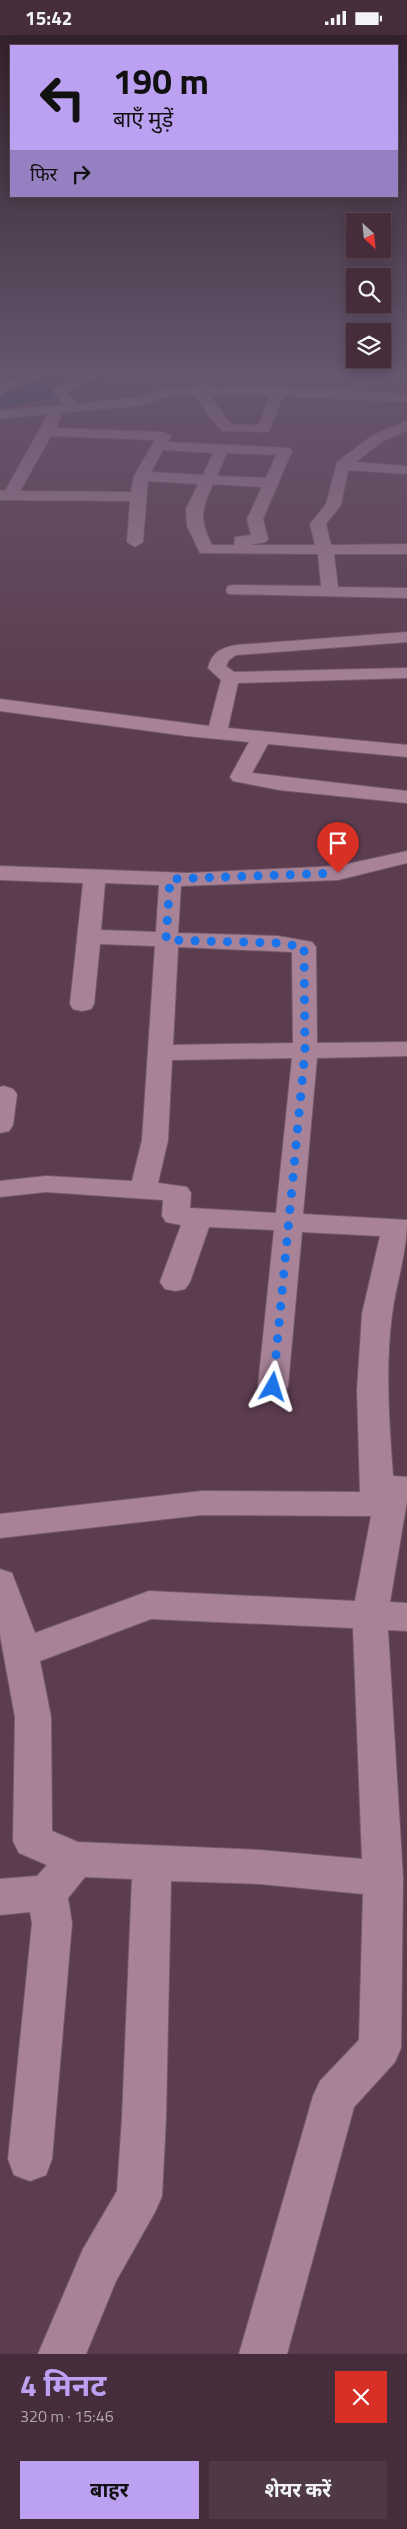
<!DOCTYPE html>
<html lang="hi">
<head>
<meta charset="utf-8">
<style>
  :root { --surface:#452d3b; --page:#4f3946; --text:#f1f3f6; --muted:#b0a8af; --line:#5d4955; --accent:#bca0f2 }
  body { margin:0; font-family:"Titillium Web","Noto Sans Devanagari",sans-serif; background:var(--page); color:var(--text); height:100vh; display:flex; flex-direction:column; font-size:19px; white-space:nowrap }
  * { box-sizing:border-box; margin:0 }
  p { font-size:16px; color:var(--muted) }
  .icon { flex:none; width:28px; height:28px; fill:none; stroke:currentColor; stroke-width:2; stroke-linecap:round; stroke-linejoin:round }
  .map { position:relative; height:2319px; overflow:hidden }
  .details { display:flex; flex-direction:column; background:var(--surface); flex:1 }
  .details>* { flex:none }
  .guide { position:absolute; left:10px; top:10px; width:388px; height:152px; border-radius:0px; box-shadow:0 2px 12px #0003,0 0 0 1px var(--line); background:#bca0f2; color:#111; overflow:hidden }
  .needle { width:32px; rotate:153deg }
  .fabs { position:absolute; left:346px; top:178px; display:grid; gap:10px }
  .fabs a { display:grid; place-items:center; width:45px; height:45px; border-radius:0px; background:var(--surface); box-shadow:0 2px 12px #0003,0 0 0 1px var(--line); font-size:25px }
  .pin { position:absolute; display:grid; place-items:center; width:42px; height:42px; color:#fff; margin:-51px -21px; border-radius:50% 50% 50% 0; rotate:-45deg; box-shadow:0 0 5px #0007 }
  .pin .icon { rotate:45deg }
  .me { position:absolute; width:55px; margin:-28px; rotate:6deg; stroke-linejoin:round; filter:drop-shadow(0 0 4px #0008) }
  .turn { display:flex; align-items:center; gap:18px; height:105px; padding:0 20px; font-size:22px }
  .turn .icon { width:65px; height:65px; stroke-width:2.5 }
  .turn b { display:block; font-size:35px; line-height:42px }
  .then { display:flex; align-items:center; height:48px; padding:0 20px; background:#0003; gap:10px; font-size:19px }
  .round { display:grid; place-items:center; flex:none; width:52px; height:52px; border-radius:0px; background:var(--page) }
  .summary { display:flex; align-items:center; justify-content:space-between; height:85px; padding:0 20px }
  h1 { font-size:30px; font-weight:700; line-height:38px; color:var(--accent) }
  .button { display:flex; gap:10px; margin-top:auto; padding:10px 20px }
  .button a { flex:1; height:58px; border-radius:0px; background:var(--accent); color:#111; font-size:20px; font-weight:700; line-height:58px; text-align:center }
  .button a+a { background:var(--page); color:var(--text) }
  .status { display:flex; justify-content:space-between; align-items:center; height:35px; padding:0 25px; background:var(--surface); direction:ltr }
  .status svg { height:14px; fill:currentColor }
  .map>svg:first-child { display:block }
</style>
</head>
<body>
<div class="status"><b>15:42</b><svg viewBox="0 0 49 12"><path d="M0 12V9h3v3zM5 12V6h3v6zM10 12V3h3v9zM15 12V0h3v12zM26 1h20v11H26zM47 4h2v5h-2z"/></svg></div>
<div class="map">
<svg width="407" height="2319" viewBox="0 0 407 2319">
  <rect width="100%" height="100%" fill="#5c3c4f"/>
  <path fill="#013b4c" d="M8 341H123L59 362 0 372V344Z"/>
  <g fill="none" stroke-linecap="round" stroke-linejoin="round">
    <g stroke="#755a6a" stroke-width="2">
      <path id="minor" d="M23 341H40L0 360V351Z
        M81 341H98L67 356 77 369 134 363 169 353 197 352 207 341H215L216 344 210 352 279 351 407 359V367L283 361 269 397 222 396 207 379 195 360 169 361 137 371 59 378 61 381 56 393 164 397 171 401 168 407 290 413 292 416 263 484 268 504 266 507 250 510H315L310 489 326 469 337 427 373 400 407 386V395L383 406 356 427 407 431V439L348 435 341 470 326 489 331 510 407 509V519H334L338 552 407 553V563L228 559 226 555 228 551 234 550 321 551 318 519 200 518 187 491 186 474 198 449 148 446 143 507 135 512 127 507 130 466 0 465V455L5 456 48 379 0 384V376L64 370 52 355ZM209 360H270L259 390 231 389ZM51 401 155 405 134 441 131 457 20 456ZM163 415 213 418 203 440 151 437ZM227 418 276 420 266 443 217 441ZM213 449 262 452 247 484 251 500 235 502 234 510H212C199 483 201 476 213 449Z
        M407 597V607L236 620 229 625 226 631 234 637 407 633V643L238 648 228 693 407 710V722L268 709 252 738 407 756V768L279 755 233 746 230 742 249 707 187 701 0 676V664L209 691 221 645 208 633C212 617 221 613 236 610Z
        M407 816V828L338 845 181 851 178 898 278 901 312 907 316 912 317 1008 407 1007V1021L317 1023 303 1179 407 1185C407 1218 396 1248 392 1280 385 1333 389 1387 393 1441L407 1442V1466L390 1567 407 1568V1596L388 1595 403 1843 401 2013 395 2027 354 2072 287 2319H239L313 2061 320 2046 359 2005 363 1859 260 1849 171 1846 166 2083 162 2161 155 2177 116 2246 86 2319H38L83 2214 117 2156 122 2083 132 1844 85 1842 68 1863 72 1888 52 2124 46 2140 30 2146 14 2140 8 2124 32 1888 30 1877 0 1880V1844L37 1841 47 1830 19 1818 13 1806 15 1682 0 1600V1534L12 1538 35 1598 149 1556 355 1566 371 1481 202 1480 0 1503V1479L202 1456 360 1457 357 1355 362 1279 380 1201 302 1197 288 1351 284 1359 273 1362 262 1359 258 1351 274 1195 209 1192 190 1247 185 1254 175 1256 165 1254 160 1247 181 1190 166 1187 162 1181 163 1165 46 1157 0 1162V1146L46 1141 132 1146 142 1105 155 911 100 909 94 969 91 974 82 976 73 974 70 969 83 848 0 845V831L188 838 338 831ZM105 848 159 850 156 897 101 895ZM178 912 292 917 293 1008 173 1010ZM292 1023 276 1178 190 1173 191 1158 187 1152 158 1148 168 1105 172 1025ZM151 1584 353 1593 362 1824 260 1815 78 1807 52 1796 51 1682 40 1626Z
        M4 1051 13 1054 17 1059 13 1090 9 1096 0 1098V1052Z"/>
    </g>
    <use href="#minor" fill="#a88398" fill-rule="evenodd"/>
  </g>
  <linearGradient id="sky" x2="0" y2="1"><stop stop-color="#33212b"/><stop offset="0.51" stop-color="#66566e"/><stop offset="1" stop-color="#66566e" stop-opacity="0"/></linearGradient>
  <rect width="407" height="666" fill="url(#sky)"/>
  <g fill="none" stroke-linecap="round" stroke-linejoin="round">
    <path stroke="#1a73e8" stroke-width="9" stroke-dasharray="0 16.2" d="M273 1352 305 1016 304 912 278 908 166 905 170 844 338 838"/>
  </g>
</svg>
<div class="fabs">
<a><svg class="needle" viewBox="-14 -14 28 28"><path d="M0-13l5 13h-10z" fill="#e53935"/><path d="M0 13l5-13h-10z" fill="#b0a8af"/></svg></a>
<a><svg class="icon" aria-label="search" viewBox="0 0 24 24"><circle cx="10" cy="10" r="6"/><path d="M15 15l6 6"/></svg></a>
<a><svg class="icon" aria-label="layers" viewBox="0 0 24 24"><path d="M12 4l9 5-9 5-9-5zM3 14l9 5 9-5"/></svg></a>
</div>
<div class="pin" style="left:338px;top:838px;background:#d93025"><svg class="icon" aria-label="arrive" viewBox="0 0 24 24"><path d="M6 21V4h12l-3 4 3 4H6"/></svg></div>
<svg class="me" style="left:273px;top:1352px" viewBox="-20 -20 40 40"><path d="M0-17L14 15 0 8-14 15z" fill="#1a73e8" stroke="#fff" stroke-width="4"/></svg>
<div class="guide">
<div class="turn"><svg class="icon" aria-label="left" viewBox="0 0 24 24"><path d="M17 20v-9H6M10 6l-5 5 5 5"/></svg><div><b>190 m</b>बाएँ मुड़ें</div></div>
<div class="then">फिर<svg class="icon" aria-label="right" viewBox="0 0 24 24"><path d="M7 20v-9h11M14 6l5 5-5 5"/></svg></div>
</div>
</div>
<section class="details">
<div class="summary"><div><h1>4 मिनट</h1><p>320 m · 15:46</p></div><a class="round" style="background:#d93025;color:#fff"><svg class="icon" aria-label="close" viewBox="0 0 24 24"><path d="M6 6l12 12M18 6L6 18"/></svg></a></div>
<div class="button"><a>बाहर</a><a>शेयर करें</a></div>
</section>
</body>
</html>
